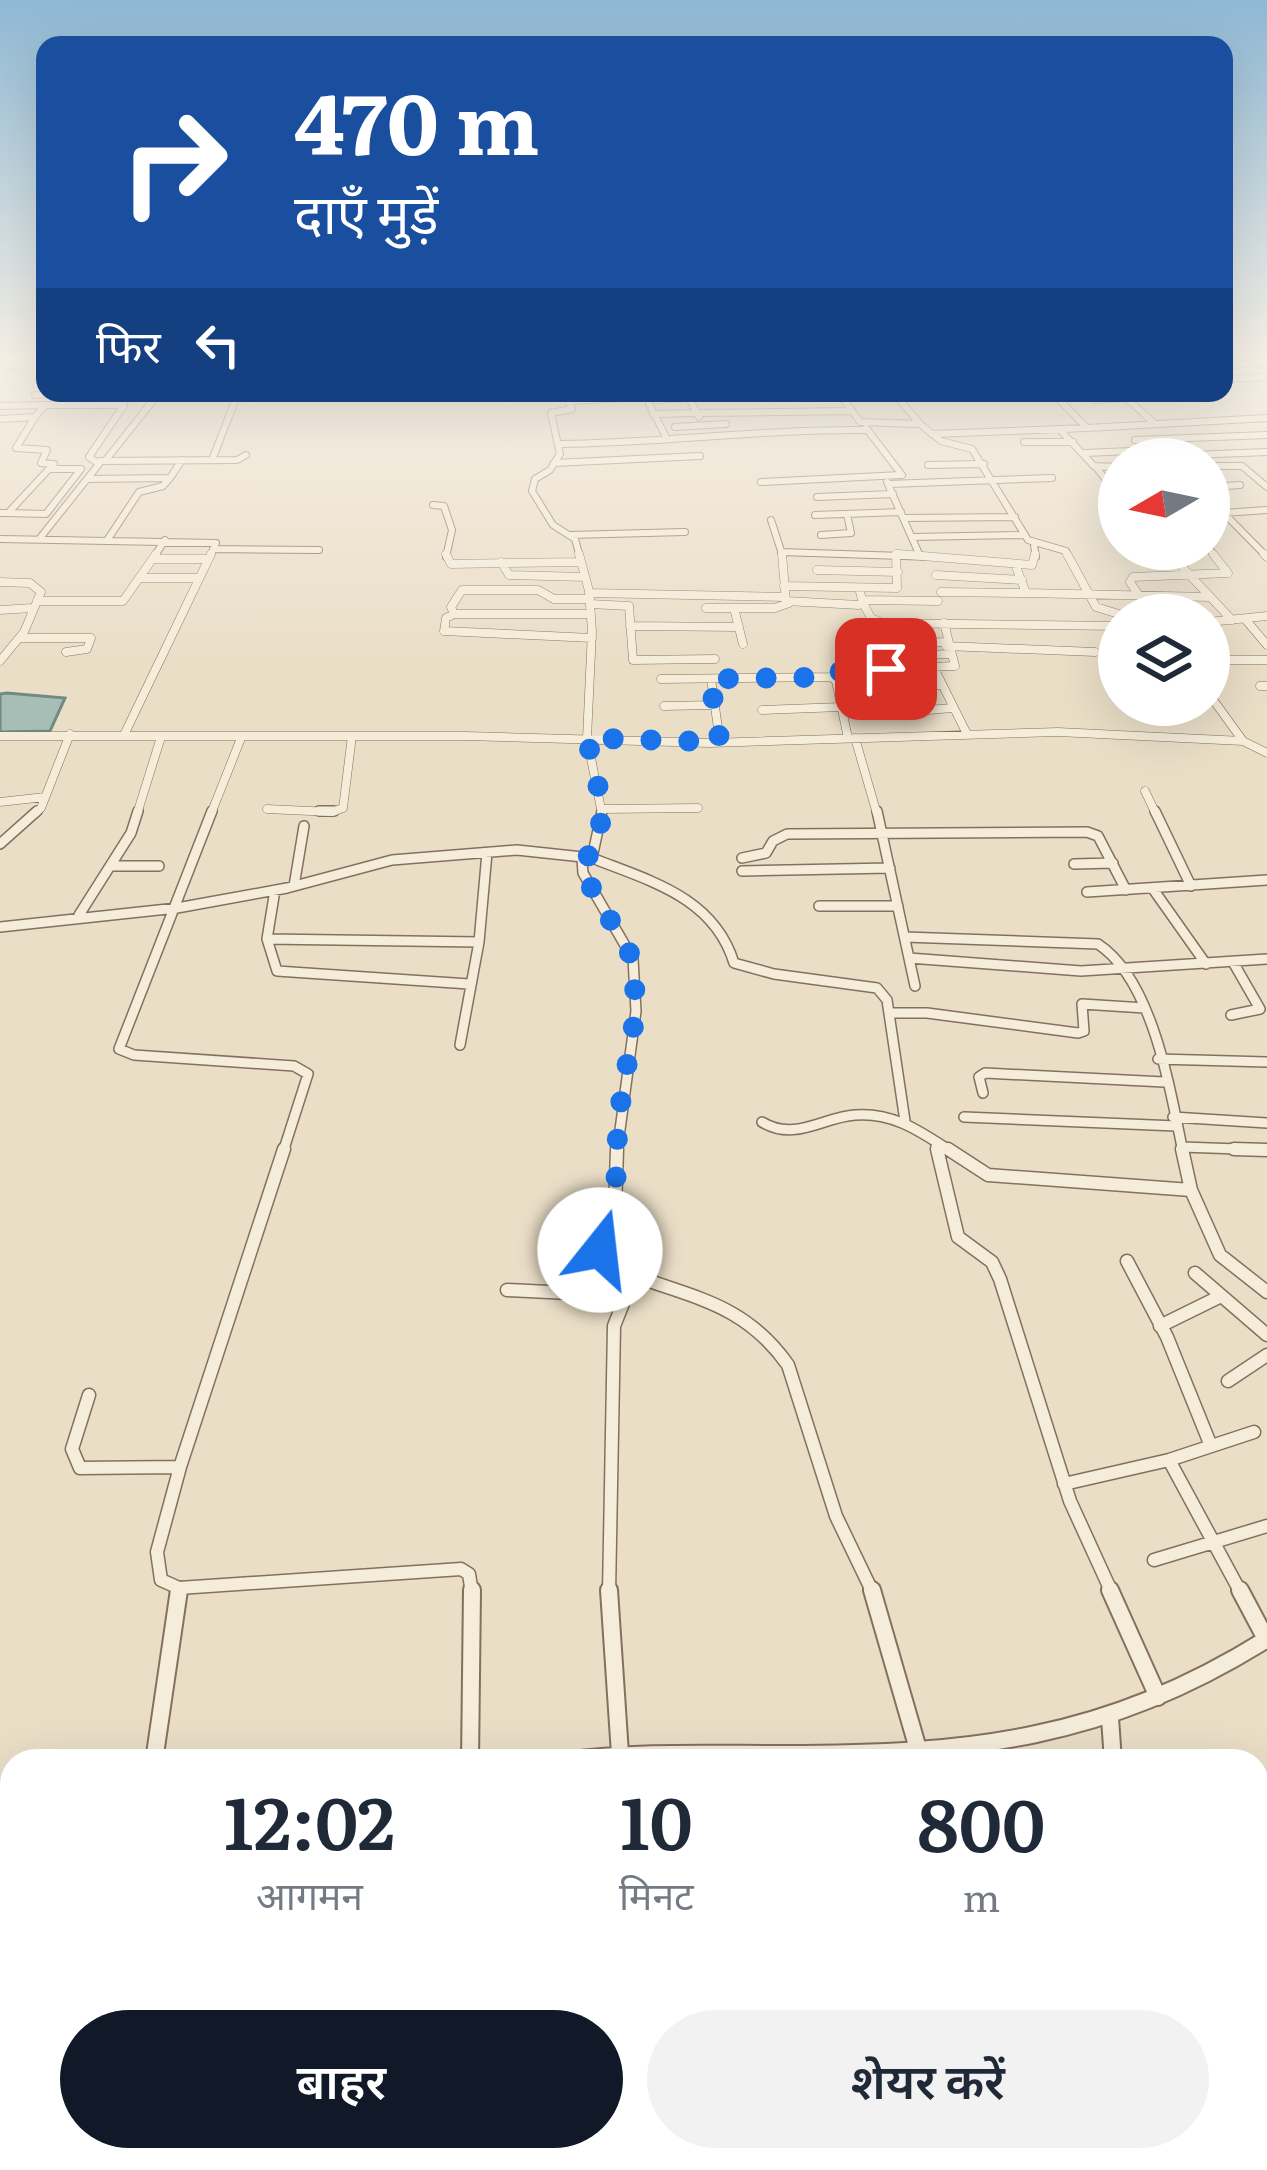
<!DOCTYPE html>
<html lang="hi">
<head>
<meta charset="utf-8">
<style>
  :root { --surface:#fff; --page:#f2f2f3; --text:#1f2937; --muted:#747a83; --accent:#111827 }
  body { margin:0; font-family:Literata,"Noto Sans Devanagari",serif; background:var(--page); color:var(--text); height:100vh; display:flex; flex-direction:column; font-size:45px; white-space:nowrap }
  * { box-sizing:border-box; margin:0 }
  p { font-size:39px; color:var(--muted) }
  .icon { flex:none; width:66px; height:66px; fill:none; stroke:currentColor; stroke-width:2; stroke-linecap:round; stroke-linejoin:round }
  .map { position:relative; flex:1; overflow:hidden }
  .details { position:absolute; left:0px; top:1749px; width:1269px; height:423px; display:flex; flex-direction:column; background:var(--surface); border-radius:36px 36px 0 0; box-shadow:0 12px 48px #0002 }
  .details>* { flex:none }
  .guide { position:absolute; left:36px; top:36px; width:1197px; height:366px; border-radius:24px; box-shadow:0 12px 48px #0002; background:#1a4fa0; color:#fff; overflow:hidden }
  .needle { width:78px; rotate:261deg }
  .controls { position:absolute; left:1098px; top:438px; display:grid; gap:24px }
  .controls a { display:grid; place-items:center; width:132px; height:132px; border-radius:50%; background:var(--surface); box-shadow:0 12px 48px #0002; font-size:60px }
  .pin { position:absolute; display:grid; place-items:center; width:102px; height:102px; color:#fff; margin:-51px; border-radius:24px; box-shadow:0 6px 18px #0006 }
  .me { position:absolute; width:132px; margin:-66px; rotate:16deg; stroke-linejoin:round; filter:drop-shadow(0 0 9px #0008) }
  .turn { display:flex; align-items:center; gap:42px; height:252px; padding:0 60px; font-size:54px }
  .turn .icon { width:156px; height:156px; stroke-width:2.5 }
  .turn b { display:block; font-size:84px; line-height:102px }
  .then { display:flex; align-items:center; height:114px; padding:0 60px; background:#0003; gap:24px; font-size:45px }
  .eta { display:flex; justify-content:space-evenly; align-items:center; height:204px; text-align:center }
  .eta b { font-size:72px; font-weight:600; line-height:84px }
  .action { display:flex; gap:24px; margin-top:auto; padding:24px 60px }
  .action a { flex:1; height:138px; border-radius:72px; background:var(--accent); color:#fff; font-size:48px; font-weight:600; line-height:138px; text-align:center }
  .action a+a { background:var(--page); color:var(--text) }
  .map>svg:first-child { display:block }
</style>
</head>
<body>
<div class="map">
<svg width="1267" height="2170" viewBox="0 0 1267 2170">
  <rect width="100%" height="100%" fill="#eadec7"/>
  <path fill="#a7beb7" stroke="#6f8b84" stroke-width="3" d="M0 694 7 693 65 698 50 731 0 732Z
    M181 2160H368V2170H179Z"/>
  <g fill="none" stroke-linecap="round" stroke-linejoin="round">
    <g stroke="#83715e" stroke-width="8">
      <path id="minor-far4" d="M1224 365 1267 363
        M0 367 45 362
        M1224 379 1267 377
        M292 393V398L316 397
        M565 393 572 409 551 413 560 454 550 470 535 479 532 491 553 525 575 539 580 557
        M686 393 697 413 852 411
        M724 393 726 398
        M839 393 860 422 920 424 941 441 972 449 1028 540 1066 551 1069 557
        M894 393 920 424
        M1121 393 1155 424
        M35 395 59 393
        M94 398 96 393
        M655 400 689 398
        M1094 400 1127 398
        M571 401 643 397
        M649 404 666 437
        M0 406 45 405
        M653 414 697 413 699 417
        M35 417 16 448 47 450 41 463 54 464
        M0 419 35 417 45 405H124L89 457 99 464 40 538
        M675 427 726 424
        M866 428 902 475
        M1087 428 1267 418
        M1061 431 1094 466 1119 467
        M932 434 1087 428 1053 393
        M1135 440 1267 435
        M1024 442H1073
        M558 444C662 443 763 429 867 430
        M1085 453 1177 449
        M1167 456 1267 452
        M212 460 238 393
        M100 461 237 460 246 455
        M105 461 159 393
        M554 463 700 456
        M928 465 984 464
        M1095 466 1119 496
        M1209 466H1242L1267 487
        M49 469H81L46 514 8 513Z
        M88 479 170 478 182 460
        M761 482 901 475
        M887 482 920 556
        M889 484 1052 478
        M1209 487 1240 485
        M817 497 893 494
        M1209 498 1267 557
        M433 505 444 506 452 530 446 557
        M0 513H8
        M1223 513 1267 510
        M815 515 901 512
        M903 518 1015 517
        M771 520 783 557
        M570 535 685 532
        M821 535 851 533 847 514
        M912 537 1025 535
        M0 539 216 543 210 557
        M108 539 139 492 163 486 170 478
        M1034 545 1036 557
        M1209 548 1215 557
        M213 549 319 550
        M1166 549 1173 557
        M781 552 933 557
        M154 557 165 540"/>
    </g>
    <g stroke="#83715e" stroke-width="9">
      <path id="minor-far3" d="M446 554 451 564 581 562
        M579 554 589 591 592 631 587 738 602 814
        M782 554 786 601 859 605 863 603 859 588
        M898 554 1032 565 1035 554
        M1067 554 1096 607 1122 615
        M1170 554 1232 620
        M1264 554 1267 557
        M153 559H206
        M501 562 509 575 585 577
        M817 570 898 572
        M936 575 1022 580
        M140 578H196
        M0 582 30 583 41 592 24 632 0 661
        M784 586 897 588 896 554
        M941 592 1026 593 1015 564
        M589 593 784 597
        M1026 593 1210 597
        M1140 597 1130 582 1133 577 1228 573 1213 554
        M863 600 938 601
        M37 601H123L156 554
        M863 603 871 618 882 623 1119 626
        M590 604 629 606 633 660 715 659
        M706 608H775L789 603
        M734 608 743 644
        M0 610 33 608
        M454 614 451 607 462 590H538L554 599H590
        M591 614H454L446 618 444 631 592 638
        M1245 619 1267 645
        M1209 622 1267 616
        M630 626 739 627
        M20 638H91L87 649 66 652
        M892 644 946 642
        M946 646 1095 652
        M885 657 949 654
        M1209 660H1267
        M934 668 967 734
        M831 677 850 670 955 666 944 623
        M661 679 831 677 836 681 848 738
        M711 679 720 742
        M892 686 941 685
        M1260 686H1267
        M1209 694 1243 741
        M664 706 715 705
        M762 710 841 707
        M881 714 952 708
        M124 735 211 554
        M0 736H466L710 743 1058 732 1243 741 1267 753
        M855 738 877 814
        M1145 791 1156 814
        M0 802 45 797
        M267 809 332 812 343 808 352 736
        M603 809 698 808
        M34 814 41 808 70 734
        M137 814 161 737
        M211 814 241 738"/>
    </g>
    <g stroke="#83715e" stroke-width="12">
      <path id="minor-far2" d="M212 811 119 1049 134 1055 294 1066 308 1074 283 1152
        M319 811H334
        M877 811 915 986
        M1155 811 1191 886
        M0 844 37 811
        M592 858C650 881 714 897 734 963L774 974 877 988 887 1000 905 1121
        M742 858 766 853 773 841 787 834 1087 832 1098 836 1126 890
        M582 859 583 873 633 959 636 1011 617 1152
        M1074 864 1113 863
        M111 866H159
        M742 871 890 868
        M294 886 304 826
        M1153 889 1206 964
        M275 890 267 939 277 971 469 984
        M1087 892 1267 880
        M819 906H898
        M79 915 131 833 138 811
        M0 927 177 908 287 888 392 860 517 850 592 858 602 811
        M905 937 1098 944C1153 980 1170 1090 1183 1152
        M267 939 479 942
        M909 958 1081 971 1267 959
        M889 1013H927L1078 1033 1084 1031 1082 1004 1145 1008
        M1231 1015 1260 1009 1233 962
        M460 1045 479 942 487 853
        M1158 1059 1267 1062
        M983 1093 979 1077 985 1073 1164 1082
        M964 1117 1176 1126
        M1173 1117 1267 1123
        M762 1122C795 1142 823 1117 855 1115 894 1112 921 1132 952 1152
        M935 1141 938 1152
        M1182 1147 1267 1150"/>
    </g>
    <g stroke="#83715e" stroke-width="15">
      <path id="minor-far1" d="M284 1149 180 1467 157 1552 161 1580 179 1588 461 1569 469 1574 472 1593
        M617 1149 615 1209 600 1259C669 1298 735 1290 788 1365L836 1516 873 1593
        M937 1149 958 1237 992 1262 1000 1279 1070 1501 1112 1593
        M948 1149 988 1175 1191 1190 1220 1255 1267 1292
        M1182 1149 1191 1190
        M1234 1149 1267 1150
        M1127 1261 1167 1337 1211 1446
        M1195 1273 1267 1335
        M507 1290 570 1293 600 1259
        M1160 1326 1221 1296
        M1228 1381 1267 1355
        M89 1395 72 1449 80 1468 180 1467
        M1169 1460 1241 1593
        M1064 1484 1169 1460 1254 1432
        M1154 1560 1267 1526
        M178 1593 179 1588
        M609 1593 614 1326 635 1273"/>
    </g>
    <g stroke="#83715e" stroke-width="20">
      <path id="minor" d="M609 1590 620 1754
        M872 1590 918 1749
        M1110 1590 1158 1697
        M1240 1590 1266 1639
        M1110 1718 1113 1761
        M154 1761 179 1590
        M470 1761 472 1590
        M562 1761C636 1751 709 1754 783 1754 970 1754 1105 1740 1267 1639
        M0 1881 12 1878
        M1183 2160 1185 2170"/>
    </g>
    <use href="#minor-far4" stroke="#f5ecd9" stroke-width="6"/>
    <use href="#minor-far3" stroke="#f5ecd9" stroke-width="8"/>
    <use href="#minor-far2" stroke="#f5ecd9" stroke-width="9"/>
    <use href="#minor-far1" stroke="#f5ecd9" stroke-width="12"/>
    <use href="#minor" stroke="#f5ecd9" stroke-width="16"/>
  </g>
  <linearGradient id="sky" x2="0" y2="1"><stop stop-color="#8eb8d4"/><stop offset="0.54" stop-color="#f6f0e6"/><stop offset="1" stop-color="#f6f0e6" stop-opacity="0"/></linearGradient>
  <rect width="1267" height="662" fill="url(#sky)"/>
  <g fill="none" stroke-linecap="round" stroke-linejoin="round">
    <path stroke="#1a73e8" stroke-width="21" stroke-dasharray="0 37.8" d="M600 1250 615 1209 618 1119 636 1011 633 959 583 873 582 859 596 852 603 808 587 738 720 742 710 679 831 677 841 671 886 669"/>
  </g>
</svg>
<div class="controls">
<a><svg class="needle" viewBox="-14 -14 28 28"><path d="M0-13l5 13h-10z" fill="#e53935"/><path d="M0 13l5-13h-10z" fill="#747a83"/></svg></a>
<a><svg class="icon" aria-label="layers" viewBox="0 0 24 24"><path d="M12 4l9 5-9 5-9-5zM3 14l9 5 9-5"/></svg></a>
</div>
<div class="pin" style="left:886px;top:669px;background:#d93025"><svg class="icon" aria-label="arrive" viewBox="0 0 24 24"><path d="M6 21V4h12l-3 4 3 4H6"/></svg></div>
<svg class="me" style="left:600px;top:1250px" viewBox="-20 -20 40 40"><circle r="19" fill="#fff"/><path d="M0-13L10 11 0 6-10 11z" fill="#1a73e8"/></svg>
<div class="guide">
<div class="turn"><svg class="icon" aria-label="right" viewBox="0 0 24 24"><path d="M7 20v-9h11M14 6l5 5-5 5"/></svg><div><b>470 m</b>दाएँ मुड़ें</div></div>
<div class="then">फिर<svg class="icon" aria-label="left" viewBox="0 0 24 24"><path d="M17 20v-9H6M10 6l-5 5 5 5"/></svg></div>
</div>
<section class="details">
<div class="eta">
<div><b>12:02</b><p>आगमन</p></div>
<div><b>10</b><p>मिनट</p></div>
<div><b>800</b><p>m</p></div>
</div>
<div class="action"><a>बाहर</a><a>शेयर करें</a></div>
</section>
</div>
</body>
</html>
